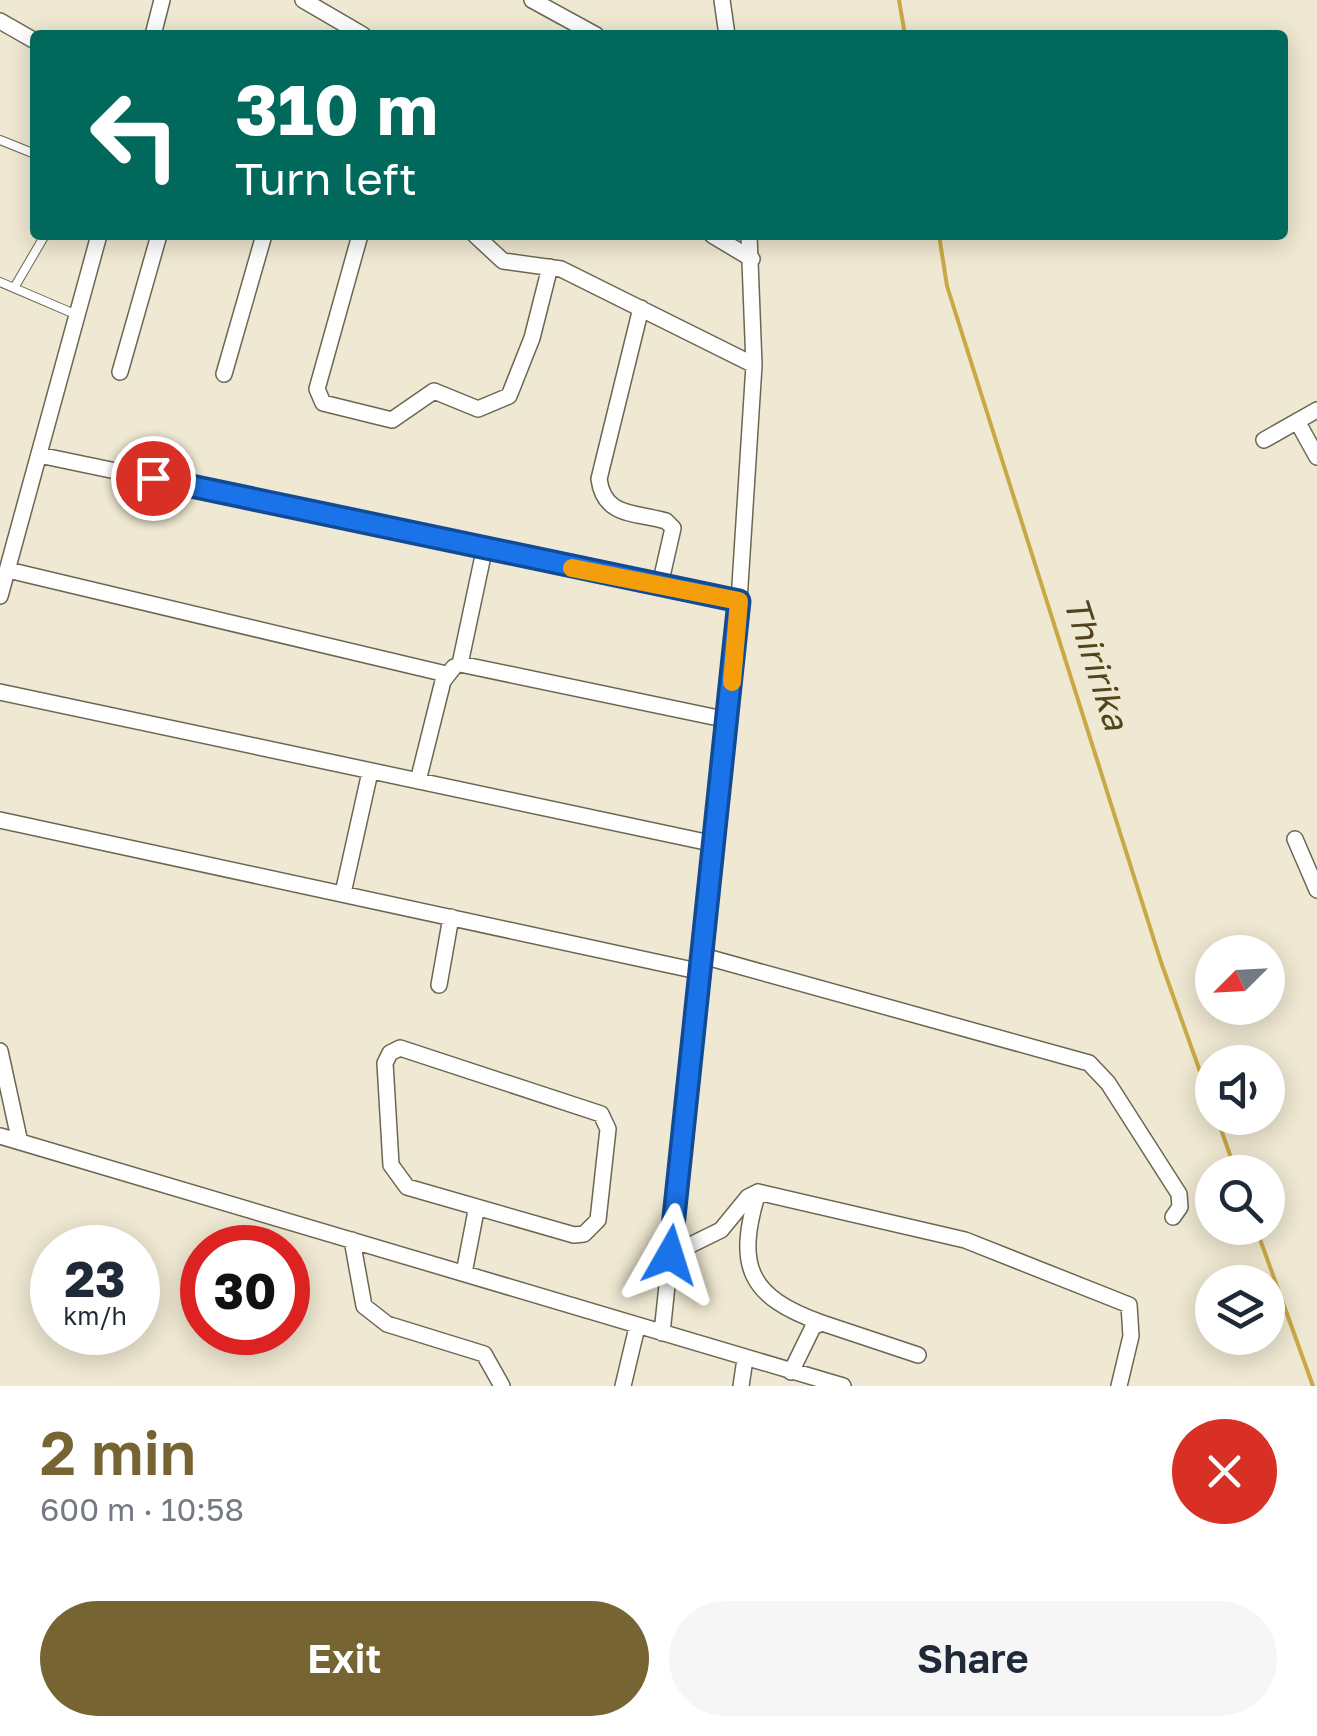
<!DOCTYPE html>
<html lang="en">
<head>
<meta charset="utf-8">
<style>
  :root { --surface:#fff; --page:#f6f6f7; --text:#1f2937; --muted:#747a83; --accent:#766533 }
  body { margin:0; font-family:"Golos Text",sans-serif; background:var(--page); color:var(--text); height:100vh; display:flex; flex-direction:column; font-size:38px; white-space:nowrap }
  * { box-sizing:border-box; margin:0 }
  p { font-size:32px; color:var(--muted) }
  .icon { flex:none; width:55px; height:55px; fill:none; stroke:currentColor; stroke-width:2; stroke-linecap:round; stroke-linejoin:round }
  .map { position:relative; height:1386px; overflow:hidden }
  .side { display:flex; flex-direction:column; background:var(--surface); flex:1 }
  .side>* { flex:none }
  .banner { position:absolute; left:30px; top:30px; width:1258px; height:210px; border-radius:10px; box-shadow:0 5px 25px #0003; background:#00695c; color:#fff; overflow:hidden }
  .needle { width:65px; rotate:246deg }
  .controls { position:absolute; left:1195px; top:935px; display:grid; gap:20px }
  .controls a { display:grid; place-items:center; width:90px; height:90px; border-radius:50%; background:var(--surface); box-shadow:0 5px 25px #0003; font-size:50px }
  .speed { position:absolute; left:30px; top:1225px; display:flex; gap:20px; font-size:50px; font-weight:700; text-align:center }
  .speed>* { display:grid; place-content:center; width:130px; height:130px; border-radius:50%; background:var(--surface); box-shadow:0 5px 25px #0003; line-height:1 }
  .speed small { font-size:25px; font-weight:400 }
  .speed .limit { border:15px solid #d22; background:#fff; color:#111 }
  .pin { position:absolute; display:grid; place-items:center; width:85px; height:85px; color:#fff; margin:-42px; border:5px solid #fff; border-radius:50%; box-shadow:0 2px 10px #0007 }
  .me { position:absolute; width:110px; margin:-55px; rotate:6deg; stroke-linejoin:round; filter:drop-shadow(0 0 8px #0008) }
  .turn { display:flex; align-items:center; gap:35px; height:210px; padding:0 40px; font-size:45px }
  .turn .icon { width:130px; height:130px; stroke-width:2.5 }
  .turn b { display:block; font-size:70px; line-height:85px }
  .round { display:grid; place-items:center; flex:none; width:105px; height:105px; border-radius:52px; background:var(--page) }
  .headline { display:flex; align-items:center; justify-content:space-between; height:170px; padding:0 40px }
  h1 { font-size:60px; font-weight:600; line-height:75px; color:var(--accent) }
  .button { display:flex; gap:20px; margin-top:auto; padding:20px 40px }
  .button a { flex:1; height:115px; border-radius:60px; background:var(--accent); color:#fff; font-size:40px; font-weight:600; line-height:115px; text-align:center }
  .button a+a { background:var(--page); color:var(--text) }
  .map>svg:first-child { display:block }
</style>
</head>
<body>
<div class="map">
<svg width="1317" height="1386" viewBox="0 0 1317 1386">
  <rect width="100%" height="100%" fill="#efe8d2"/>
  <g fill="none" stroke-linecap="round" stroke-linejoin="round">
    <path stroke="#c9a946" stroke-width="4" d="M899 0 905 35
      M939 235 947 286 1161 962 1212 1105
      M1217 1118 1236 1172
      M1256 1228 1313 1386"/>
    <g stroke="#6c6653" stroke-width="10">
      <path id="service" d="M0 140 35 154
        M0 282 77 315
        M14 288 45 235"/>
    </g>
    <g stroke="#6c6653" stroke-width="18">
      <path id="minor" d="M303 0 363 35
        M532 0 596 35
        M722 0 727 35
        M0 21 35 41
        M153 35 162 0
        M360 235 317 389 323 403 392 420 434 391 478 409 509 396 532 338 550 267
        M475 235 503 261 561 269 754 365
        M712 235 752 259
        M641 308 599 479C604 517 634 512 666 521L673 528 660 585
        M120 372 159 235
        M224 374 264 235
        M1297 421 1317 457
        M1264 440 1317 410
        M39 455 739 601
        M484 551 460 664 728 720
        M8 570 446 674
        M0 596 99 235
        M0 692 715 844
        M418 781 443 681 454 667
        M0 820 702 972
        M1295 839 1317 890
        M343 893 370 772
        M703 956 1089 1063 1108 1083 1179 1194 1180 1207 1173 1217
        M439 985 451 917
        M400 1048 601 1114 608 1129 598 1220 584 1234 574 1235 407 1187 391 1165 385 1063 390 1053Z
        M0 1051 19 1138
        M0 1136 843 1386
        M758 1192C735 1267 749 1297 822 1323
        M352 1240 364 1306 387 1324 484 1354 502 1386
        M670 1255 721 1230 748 1197 758 1192 965 1240 1129 1305 1131 1336 1119 1386
        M464 1273 476 1211
        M662 1333 739 601 754 365 749 235
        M791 1372 813 1327 822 1323 918 1355
        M623 1386 637 1327
        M741 1386 745 1359"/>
    </g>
    <use href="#service" stroke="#fff" stroke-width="8"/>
    <use href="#minor" stroke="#fff" stroke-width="15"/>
  </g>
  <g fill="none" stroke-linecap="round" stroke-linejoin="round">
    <g stroke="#114b97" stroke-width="25">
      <path id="route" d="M153 478 739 601 670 1255"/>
    </g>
    <use href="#route" stroke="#1a73e8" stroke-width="18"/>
    <path stroke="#f59e0b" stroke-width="18" d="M572 568 739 601 732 682"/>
  </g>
  <g text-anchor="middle" stroke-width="10" stroke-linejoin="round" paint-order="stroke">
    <g font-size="35" font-style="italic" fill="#52451c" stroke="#efe8d2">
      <text transform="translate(1096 663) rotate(72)" y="12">Thiririka</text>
    </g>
  </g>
</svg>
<div class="controls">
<a><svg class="needle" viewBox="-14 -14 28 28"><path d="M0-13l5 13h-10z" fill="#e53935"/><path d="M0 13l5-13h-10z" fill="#747a83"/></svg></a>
<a><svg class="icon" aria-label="sound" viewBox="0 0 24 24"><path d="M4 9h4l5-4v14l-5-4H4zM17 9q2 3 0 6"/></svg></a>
<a><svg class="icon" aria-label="search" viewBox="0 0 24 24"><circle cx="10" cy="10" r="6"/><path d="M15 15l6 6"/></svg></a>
<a><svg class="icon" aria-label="layers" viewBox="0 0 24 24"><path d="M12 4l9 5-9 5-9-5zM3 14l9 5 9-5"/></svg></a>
</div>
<div class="speed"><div>23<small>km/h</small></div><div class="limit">30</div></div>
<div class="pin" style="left:153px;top:478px;background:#d93025"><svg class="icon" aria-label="arrive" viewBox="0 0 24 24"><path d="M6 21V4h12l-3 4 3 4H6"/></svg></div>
<svg class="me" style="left:670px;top:1255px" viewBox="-20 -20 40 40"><path d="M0-17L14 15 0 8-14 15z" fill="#1a73e8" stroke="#fff" stroke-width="4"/></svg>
<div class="banner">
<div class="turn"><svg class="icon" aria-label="left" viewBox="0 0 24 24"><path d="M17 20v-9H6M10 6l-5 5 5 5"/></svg><div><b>310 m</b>Turn left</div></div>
</div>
</div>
<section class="side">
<div class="headline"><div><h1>2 min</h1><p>600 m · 10:58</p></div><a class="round" style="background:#d93025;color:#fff"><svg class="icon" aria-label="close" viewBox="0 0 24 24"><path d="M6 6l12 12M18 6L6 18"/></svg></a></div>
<div class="button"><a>Exit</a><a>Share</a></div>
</section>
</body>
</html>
